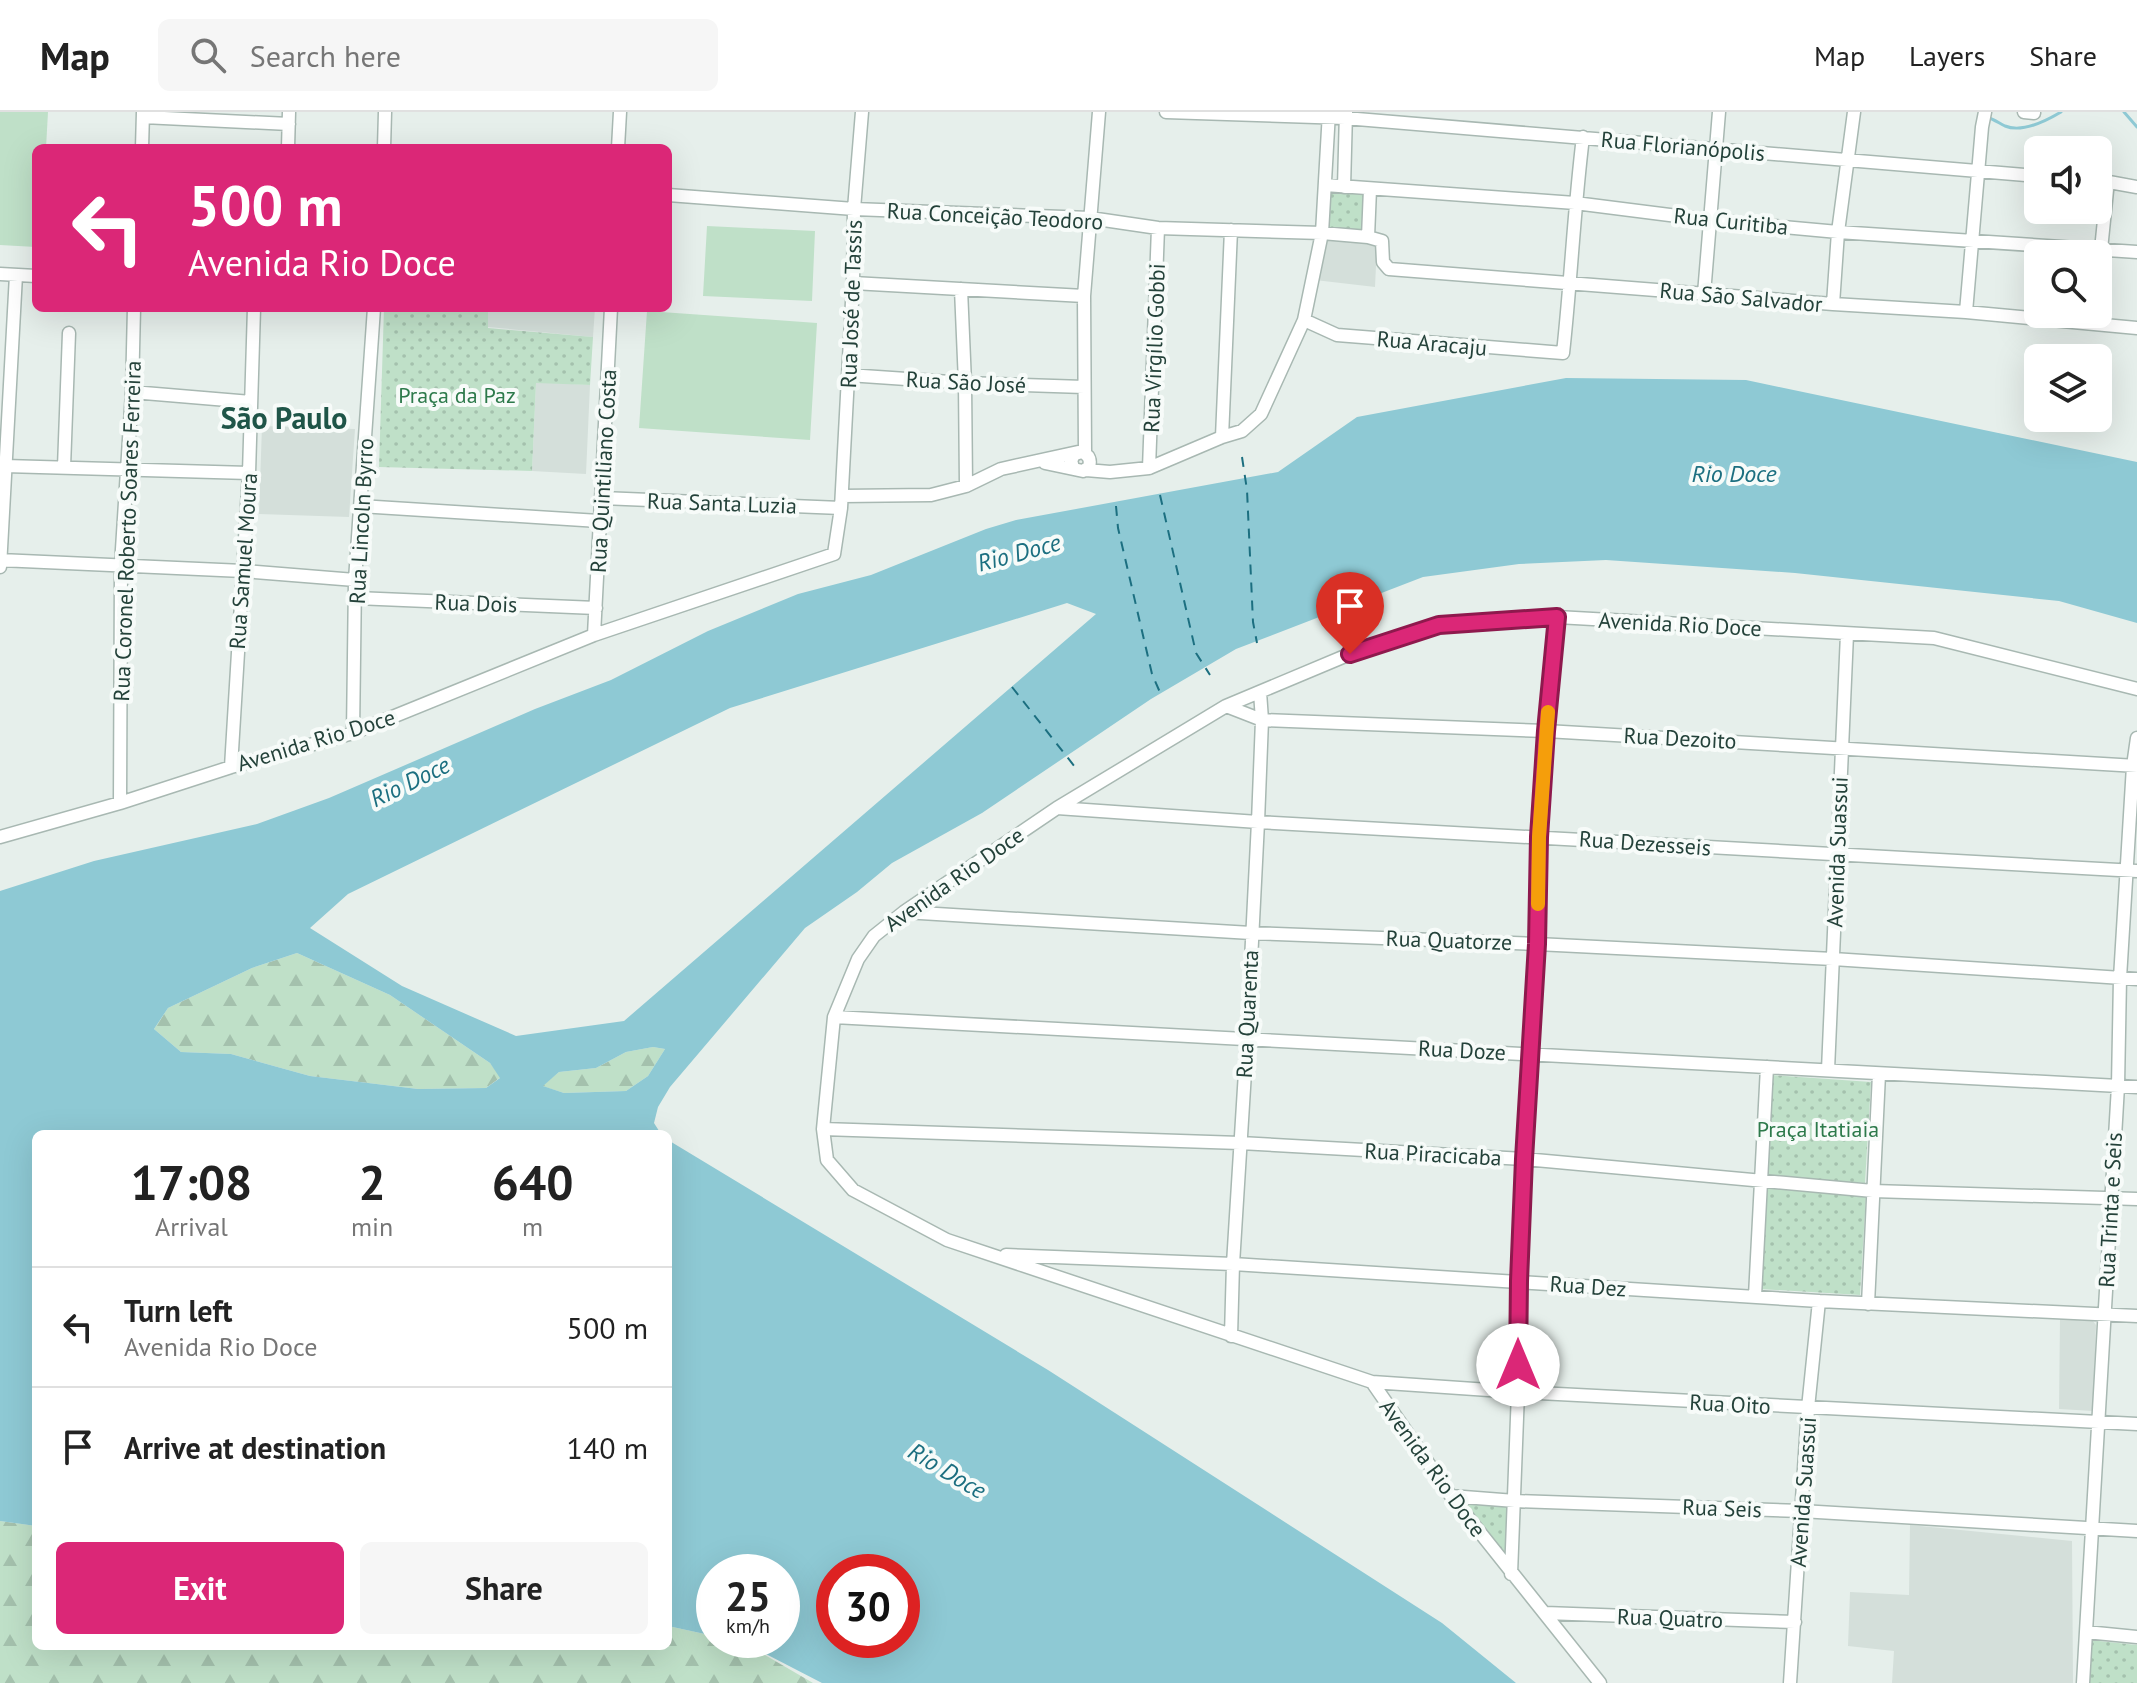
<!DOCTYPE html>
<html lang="en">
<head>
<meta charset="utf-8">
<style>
  :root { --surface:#fff; --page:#f6f6f6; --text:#222; --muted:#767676; --line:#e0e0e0; --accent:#db2777 }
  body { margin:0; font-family:"PT Sans",sans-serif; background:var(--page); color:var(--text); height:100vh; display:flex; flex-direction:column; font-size:30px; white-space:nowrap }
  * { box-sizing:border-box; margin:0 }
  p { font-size:26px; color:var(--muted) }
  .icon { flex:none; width:44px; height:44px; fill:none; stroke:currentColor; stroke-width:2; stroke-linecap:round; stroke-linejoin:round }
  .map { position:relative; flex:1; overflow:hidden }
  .details { position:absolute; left:32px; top:1018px; width:640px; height:520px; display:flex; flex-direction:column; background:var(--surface); border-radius:12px; box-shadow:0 8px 32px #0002 }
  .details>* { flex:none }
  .banner { position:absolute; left:32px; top:32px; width:640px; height:168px; border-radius:12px; box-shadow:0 8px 32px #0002; background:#db2777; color:#fff; overflow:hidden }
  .fabs { position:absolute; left:2024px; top:24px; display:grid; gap:16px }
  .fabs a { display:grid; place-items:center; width:88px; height:88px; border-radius:12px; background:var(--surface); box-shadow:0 8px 32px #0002; font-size:40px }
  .speed { position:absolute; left:696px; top:1442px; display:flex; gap:16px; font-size:40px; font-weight:700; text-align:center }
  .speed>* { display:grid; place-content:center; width:104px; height:104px; border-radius:50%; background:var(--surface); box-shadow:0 8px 32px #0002; line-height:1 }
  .speed small { font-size:20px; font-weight:400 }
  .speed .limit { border:12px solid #d22; background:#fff; color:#111 }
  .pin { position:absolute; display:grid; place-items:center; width:68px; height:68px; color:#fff; margin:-82px -34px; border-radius:50% 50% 50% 0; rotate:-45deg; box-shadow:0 0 8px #0007 }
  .pin .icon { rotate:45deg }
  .me { position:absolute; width:88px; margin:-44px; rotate:0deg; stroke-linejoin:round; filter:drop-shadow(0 0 6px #0008) }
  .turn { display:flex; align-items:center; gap:28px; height:168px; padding:0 24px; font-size:36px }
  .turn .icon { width:104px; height:104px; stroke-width:2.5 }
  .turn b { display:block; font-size:56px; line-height:68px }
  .eta { display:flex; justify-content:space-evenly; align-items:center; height:136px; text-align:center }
  .eta b { font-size:48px; font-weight:700; line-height:56px }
  .button { display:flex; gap:16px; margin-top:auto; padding:16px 24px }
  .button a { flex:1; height:92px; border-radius:12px; background:var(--accent); color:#fff; font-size:32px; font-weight:700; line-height:92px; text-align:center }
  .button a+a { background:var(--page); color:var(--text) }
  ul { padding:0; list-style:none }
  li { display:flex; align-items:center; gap:24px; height:120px; padding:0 24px; border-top:2px solid var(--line) }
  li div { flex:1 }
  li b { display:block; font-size:30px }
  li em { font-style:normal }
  header { display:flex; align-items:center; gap:48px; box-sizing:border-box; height:112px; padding:0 40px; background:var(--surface); border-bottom:2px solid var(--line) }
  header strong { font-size:38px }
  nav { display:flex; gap:44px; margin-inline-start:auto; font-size:28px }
  .search { width:560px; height:72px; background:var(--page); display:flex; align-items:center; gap:20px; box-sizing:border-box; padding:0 28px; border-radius:12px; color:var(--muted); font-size:30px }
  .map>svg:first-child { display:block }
</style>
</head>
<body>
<header>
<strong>Map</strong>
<div class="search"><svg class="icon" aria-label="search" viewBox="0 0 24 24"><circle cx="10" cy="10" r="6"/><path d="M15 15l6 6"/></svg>Search here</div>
<nav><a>Map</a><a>Layers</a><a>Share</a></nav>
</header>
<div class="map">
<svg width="2137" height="1571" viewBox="0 0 2137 1571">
  <defs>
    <pattern id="forest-firs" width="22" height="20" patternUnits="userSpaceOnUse" patternTransform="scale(2)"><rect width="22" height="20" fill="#bfe0c8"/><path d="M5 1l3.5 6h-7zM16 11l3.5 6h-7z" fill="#a4c1ad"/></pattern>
    <pattern id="park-dots" width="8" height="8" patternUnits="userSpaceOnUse" patternTransform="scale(2)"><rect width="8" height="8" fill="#bfe0c8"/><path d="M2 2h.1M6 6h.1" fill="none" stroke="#a4c1ad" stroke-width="1.8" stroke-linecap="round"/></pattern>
  </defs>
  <rect width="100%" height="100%" fill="#e6efeb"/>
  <path fill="#d4dfda" d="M1322 126 1377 133 1375 175 1315 168Z
    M488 196H595L593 225 488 215Z
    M536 270 590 273 586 362 532 359Z
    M262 314 355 317 349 405 259 402Z
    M2060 1207 2093 1209 2096 1213 2093 1299 2059 1297Z
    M1910 1413 2072 1429 2073 1571H1892L1894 1539 1848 1534 1850 1480 1909 1483Z"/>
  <path fill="#bfe0c8" d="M0 0H48L46 36H36V135L0 133Z
    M707 114 815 119 812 189 703 184Z
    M647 199 817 211 810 328 639 316Z"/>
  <path fill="url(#forest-firs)" d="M297 841 390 883 490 951 501 965 486 976 418 977 310 964 231 942 181 940 154 917 168 896 252 856Z
    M653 935 665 937 648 964 626 979 564 981 542 974 559 960 596 956 626 940Z
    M0 1409 36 1414V1534H668V1514L714 1524V1528L741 1529 813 1571H0Z"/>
  <path fill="url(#park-dots)" d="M1327 78 1366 81 1363 119 1325 116Z
    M384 196H488V216L593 225 590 273 536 271 532 359 379 355Z
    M1771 963 1871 970 1865 1071 1765 1064Z
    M1766 1076 1866 1083 1860 1183 1760 1177Z
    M1451 1384 1515 1389 1511 1462Z
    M2090 1528 2137 1533V1571H2088Z"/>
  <path fill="#8ec9d4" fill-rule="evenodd" d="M1566 266 1746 268 2137 350V511L2059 489 1795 461 1606 448 1519 452 1423 465 1236 537 1151 587 982 701 892 751 857 780 805 816 670 975 658 995 654 1011 661 1022H36V1414L0 1409V779L94 749 257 712 329 686 535 597 611 568 708 519 798 482 871 463 986 417 1016 408 1278 360 1357 305ZM1067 491 1096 502 624 909 516 924 402 874 310 816 348 782 730 596ZM297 841 390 883 490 951 500 966 486 976 418 977 310 964 231 942 181 940 154 917 168 896 252 856ZM653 935 665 937 648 964 626 979 564 981 543 974 559 960 596 956 626 940Z
    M668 1028 1048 1258 1442 1511 1516 1571H822L741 1529 735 1528H782V1460H714V1524L668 1514ZM834 1460H902V1528H834Z"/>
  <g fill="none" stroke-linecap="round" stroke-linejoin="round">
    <path stroke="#8ec9d4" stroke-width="3" d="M2124 0 2137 15
      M1987 5C1993 7 1999 11 2005 14 2022 21 2046 9 2061 0"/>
    <path stroke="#1c6f80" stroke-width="2" stroke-dasharray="10 8" stroke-linecap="butt" d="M1242 345 1247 378 1253 510 1257 531
      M1160 383 1196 541 1210 563
      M1116 394 1118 416 1152 562 1162 585
      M1012 575 1075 655"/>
    <g stroke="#a8b8b2" stroke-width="15">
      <path id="minor" d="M1166 0 1345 6 2038 64
        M2024 0 2034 1
        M143 5 289 12
        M142 36 143 0
        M288 36 289 0
        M384 36 385 0
        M618 36 620 0
        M2098 68 2137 75
        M1325 73 1575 91 1709 108 1838 120 2137 140
        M1344 75 1346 0
        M668 83 854 97 1090 106 1158 116 1322 121 1368 125 1382 129 1383 150 1389 157 1833 192 1966 200 2137 216
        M1368 125 1370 77
        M0 162 36 164
        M2098 167 2108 69
        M853 171 1084 184
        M961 177 965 271 966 374
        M1704 182 1719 0
        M1833 192 1838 120 1854 0
        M1966 200 1982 15 1985 0
        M1304 208 1337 223 1563 241C1571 169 1574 97 1583 25
        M848 263 965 271 1084 275
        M132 280 251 290
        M1222 325 1231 118
        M1085 341 1084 184 1099 0
        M1045 351 1083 359 1089 355C1091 348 1089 343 1082 340L1075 342 1071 348 1073 356
        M5 354 249 361
        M64 355 69 221
        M1149 356 1158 116
        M1086 358 1110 360 1149 356 1222 325 1242 319 1261 302 1304 208 1322 121 1329 0
        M842 384 931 383 966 374 1001 357 1078 340
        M602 386 841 396
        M360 394 599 409
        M0 448 243 459 355 468
        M0 455 16 163
        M356 486 596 496
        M594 523 611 196
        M1226 594 1262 608 1546 619 2137 654
        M353 621 355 468 374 196
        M231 655 249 361 254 196
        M120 691 121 453 132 280 134 196
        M1057 696 1258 710 2137 759
        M0 725 120 691 231 655 353 621 594 523 834 442 841 396 853 171 854 97 862 0
        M904 800 1251 821 1537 832 1833 847 2137 867
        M834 905 2137 975
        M1828 958 1847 522
        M823 1017 1240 1031 1524 1047 1873 1079 2137 1087
        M1006 1143 1233 1152 1819 1189 2137 1204
        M1755 1184 1767 955
        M1868 1192 1879 962
        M1231 1224 1233 1152 1247 928 1258 710 1262 608 1260 580
        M1372 1270 1518 1280 2137 1312
        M1451 1384 1515 1389 1801 1399 2137 1419
        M1511 1462 1518 1280 1519 1169 1524 1047 1537 832 1539 725 1546 619 1557 505
        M1545 1501 1795 1510
        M2086 1520 2137 1525
        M1600 1571 1451 1384 1372 1270 947 1128 853 1078 827 1048 823 1017 834 905 858 847 874 824 904 800 1057 696 1226 594 1350 542 1439 513 1557 505 1934 526 2137 577
        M1790 1571 1808 1296 1819 1189
        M2083 1571 2118 974 2120 866 2133 654 2137 626"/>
    </g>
    <use href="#minor" stroke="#fff" stroke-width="12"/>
  </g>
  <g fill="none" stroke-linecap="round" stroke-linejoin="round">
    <g stroke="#8e194d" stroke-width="20">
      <path id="route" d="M1350 542 1439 513 1557 505 1546 619 1539 725 1537 832 1524 1047 1519 1169 1518 1253"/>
    </g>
    <use href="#route" stroke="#db2777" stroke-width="14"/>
    <path stroke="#f59e0b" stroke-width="14" d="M1538 792 1539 725 1548 600"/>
  </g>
  <g text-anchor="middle" stroke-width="8" stroke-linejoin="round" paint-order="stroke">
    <g font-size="22" fill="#24423a" stroke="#f7fbf9">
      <text transform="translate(1683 34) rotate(5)" y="8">Rua Florianópolis</text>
      <text transform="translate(995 104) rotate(3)" y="8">Rua Conceição Teodoro</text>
      <text transform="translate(1731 109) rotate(6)" y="8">Rua Curitiba</text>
      <text transform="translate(1741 185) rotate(5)" y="8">Rua São Salvador</text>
      <text transform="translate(851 192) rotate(-88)" y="8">Rua José de Tassis</text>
      <text transform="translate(1432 231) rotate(5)" y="8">Rua Aracaju</text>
      <text transform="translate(1154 236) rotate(-88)" y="8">Rua Virgílio Gobbi</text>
      <text transform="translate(966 270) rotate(3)" y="8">Rua São José</text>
      <text transform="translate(603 359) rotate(-87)" y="8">Rua Quintiliano Costa</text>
      <text transform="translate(722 391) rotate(2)" y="8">Rua Santa Luzia</text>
      <text transform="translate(361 409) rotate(-87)" y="8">Rua Lincoln Byrro</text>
      <text transform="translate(127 419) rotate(-88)" y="8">Rua Coronel Roberto Soares Ferreira</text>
      <text transform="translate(243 449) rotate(-86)" y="8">Rua Samuel Moura</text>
      <text transform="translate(476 491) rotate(2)" y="8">Rua Dois</text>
      <text transform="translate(1680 512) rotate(3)" y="8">Avenida Rio Doce</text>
      <text transform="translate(1680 626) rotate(3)" y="8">Rua Dezoito</text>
      <text transform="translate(316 628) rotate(-17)" y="8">Avenida Rio Doce</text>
      <text transform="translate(1645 731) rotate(4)" y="8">Rua Dezesseis</text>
      <text transform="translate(1837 740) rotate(-88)" y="8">Avenida Suassui</text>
      <text transform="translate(954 767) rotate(-35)" y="8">Avenida Rio Doce</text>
      <text transform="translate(1449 828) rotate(2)" y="8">Rua Quatorze</text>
      <text transform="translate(1247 902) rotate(-87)" y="8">Rua Quarenta</text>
      <text transform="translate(1462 938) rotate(3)" y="8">Rua Doze</text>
      <text transform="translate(1433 1042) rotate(3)" y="8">Rua Piracicaba</text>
      <text transform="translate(2110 1098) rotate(-87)" y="8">Rua Trinta e Seis</text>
      <text transform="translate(1588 1174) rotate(4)" y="8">Rua Dez</text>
      <text transform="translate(1730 1292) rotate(3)" y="8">Rua Oito</text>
      <text transform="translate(1433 1356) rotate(54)" y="8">Avenida Rio Doce</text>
      <text transform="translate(1803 1380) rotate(-86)" y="8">Avenida Suassui</text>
      <text transform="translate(1722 1396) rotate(2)" y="8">Rua Seis</text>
      <text transform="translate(1670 1506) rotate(2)" y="8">Rua Quatro</text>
    </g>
    <g font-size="22" fill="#2d7a4b" stroke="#f7fbf9">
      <text x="457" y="291">Praça da Paz</text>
      <text x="1818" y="1025">Praça Itatiaia</text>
    </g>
    <g font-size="24" font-style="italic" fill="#1c6f80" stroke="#f7fbf9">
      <text x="1734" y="370">Rio Doce</text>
      <text transform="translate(1019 441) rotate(-15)" y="8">Rio Doce</text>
      <text transform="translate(410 670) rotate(-26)" y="8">Rio Doce</text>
      <text transform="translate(947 1359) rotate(31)" y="8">Rio Doce</text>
    </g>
    <g font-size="30" font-weight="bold" fill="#1f5548" stroke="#f7fbf9">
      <text x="284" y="317">São Paulo</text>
    </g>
  </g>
</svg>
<div class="fabs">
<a><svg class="icon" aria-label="sound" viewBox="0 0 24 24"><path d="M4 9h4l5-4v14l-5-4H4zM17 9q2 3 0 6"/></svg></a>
<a><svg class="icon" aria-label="search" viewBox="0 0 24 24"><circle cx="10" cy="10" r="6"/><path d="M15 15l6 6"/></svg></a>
<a><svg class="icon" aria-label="layers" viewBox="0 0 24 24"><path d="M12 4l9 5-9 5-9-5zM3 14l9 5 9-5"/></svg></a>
</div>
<div class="speed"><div>25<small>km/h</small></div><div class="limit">30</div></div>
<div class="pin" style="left:1350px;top:542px;background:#d93025"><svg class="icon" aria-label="arrive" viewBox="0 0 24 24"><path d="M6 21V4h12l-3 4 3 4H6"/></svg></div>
<svg class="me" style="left:1518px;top:1253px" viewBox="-20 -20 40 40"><circle r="19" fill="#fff"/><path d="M0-13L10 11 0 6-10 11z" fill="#db2777"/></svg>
<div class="banner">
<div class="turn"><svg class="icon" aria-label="left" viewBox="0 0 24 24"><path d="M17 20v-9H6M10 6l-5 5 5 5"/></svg><div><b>500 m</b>Avenida Rio Doce</div></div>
</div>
<section class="details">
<div class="eta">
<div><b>17:08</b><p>Arrival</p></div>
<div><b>2</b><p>min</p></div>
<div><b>640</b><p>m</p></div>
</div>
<ul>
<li><svg class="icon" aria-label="left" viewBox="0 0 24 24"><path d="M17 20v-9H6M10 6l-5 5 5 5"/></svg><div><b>Turn left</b><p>Avenida Rio Doce</p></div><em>500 m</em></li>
<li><svg class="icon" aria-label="arrive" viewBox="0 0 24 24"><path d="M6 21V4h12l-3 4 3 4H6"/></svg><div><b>Arrive at destination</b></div><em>140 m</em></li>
</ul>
<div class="button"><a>Exit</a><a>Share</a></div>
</section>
</div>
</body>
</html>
